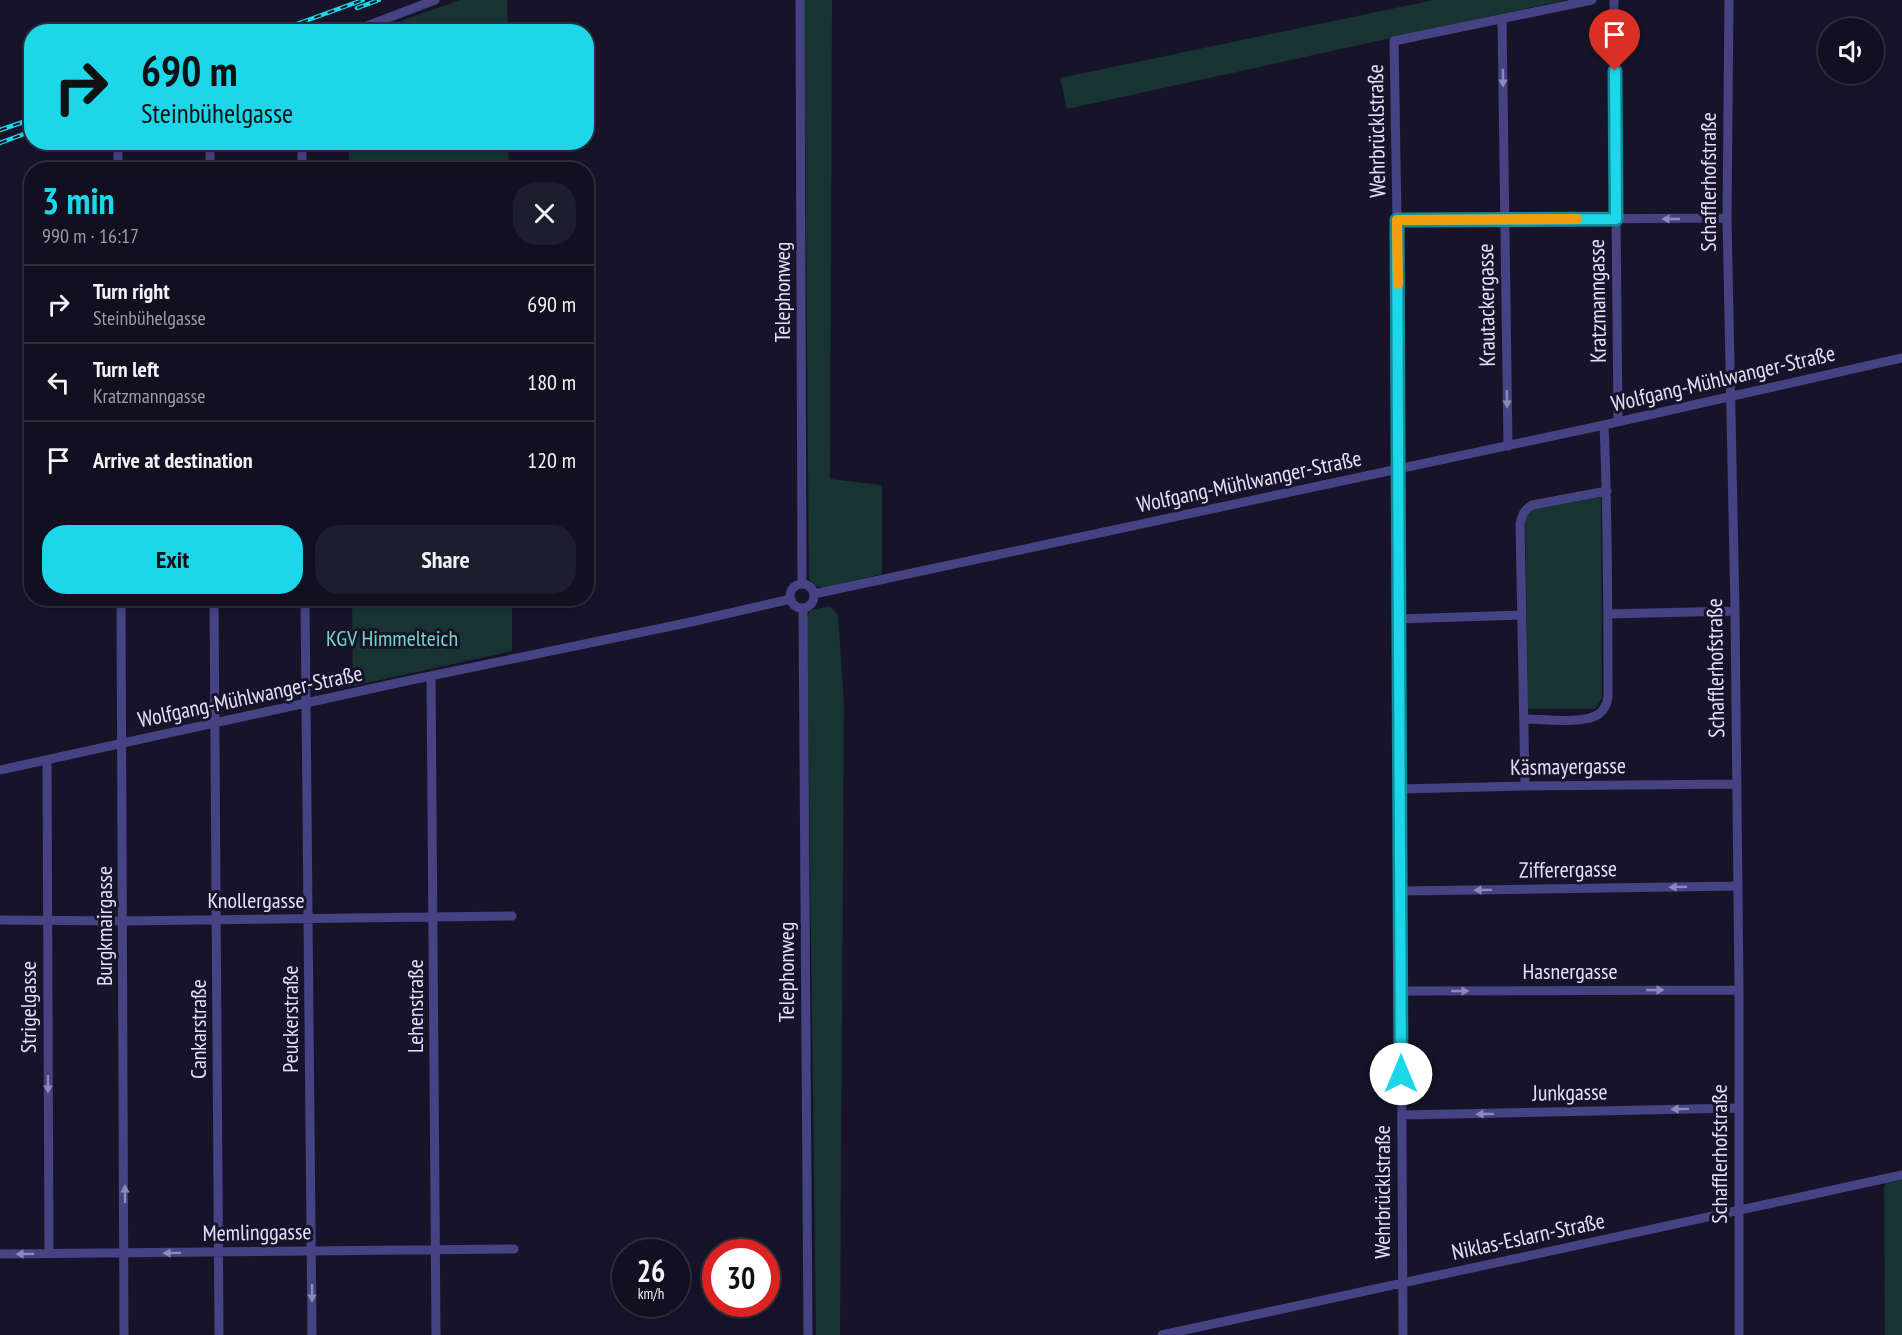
<!DOCTYPE html>
<html lang="en">
<head>
<meta charset="utf-8">
<style>
  :root { --surface:#110f20; --page:#1e1d2d; --text:#f1f3f6; --muted:#9c9ca5; --line:#302f3e; --accent:#1dd6ea }
  body { margin:0; font-family:"PT Sans Narrow",sans-serif; background:var(--page); color:var(--text); height:100vh; display:flex; flex-direction:column; font-size:22px; white-space:nowrap }
  * { box-sizing:border-box; margin:0 }
  p { font-size:20px; color:var(--muted) }
  .icon { flex:none; width:33px; height:33px; fill:none; stroke:currentColor; stroke-width:2; stroke-linecap:round; stroke-linejoin:round }
  .map { position:relative; flex:1; overflow:hidden }
  .sheet { position:absolute; left:24px; top:162px; width:570px; height:444px; display:flex; flex-direction:column; background:var(--surface); border-radius:24px; box-shadow:0 3px 9px #0003,0 0 0 2px var(--line) }
  .sheet>* { flex:none }
  .top-card { position:absolute; left:24px; top:24px; width:570px; height:126px; border-radius:24px; box-shadow:0 3px 9px #0003,0 0 0 2px var(--line); background:#1dd6ea; color:#111; overflow:hidden }
  .tools { position:absolute; left:1818px; top:18px; display:grid; gap:12px }
  .tools a { display:grid; place-items:center; width:66px; height:66px; border-radius:50%; background:var(--surface); box-shadow:0 3px 9px #0003,0 0 0 2px var(--line); font-size:30px }
  .speed { position:absolute; left:612px; top:1239px; display:flex; gap:12px; font-size:30px; font-weight:700; text-align:center }
  .speed>* { display:grid; place-content:center; width:78px; height:78px; border-radius:50%; background:var(--surface); box-shadow:0 3px 9px #0003,0 0 0 2px var(--line); line-height:1 }
  .speed small { font-size:15px; font-weight:400 }
  .speed .limit { border:9px solid #d22; background:#fff; color:#111 }
  .pin { position:absolute; display:grid; place-items:center; width:51px; height:51px; color:#fff; margin:-62px -26px; border-radius:50% 50% 50% 0; rotate:-45deg; box-shadow:0 0 6px #0007 }
  .pin .icon { rotate:45deg }
  .me { position:absolute; width:66px; margin:-33px; rotate:0deg; stroke-linejoin:round; filter:drop-shadow(0 0 4px #0008) }
  .turn { display:flex; align-items:center; gap:21px; height:126px; padding:0 18px; font-size:27px }
  .turn .icon { width:78px; height:78px; stroke-width:2.5 }
  .turn b { display:block; font-size:42px; line-height:51px }
  .round { display:grid; place-items:center; flex:none; width:63px; height:63px; border-radius:24px; background:var(--page) }
  .overview { display:flex; align-items:center; justify-content:space-between; height:102px; padding:0 18px }
  h1 { font-size:36px; font-weight:800; line-height:45px; color:var(--accent) }
  .cta { display:flex; gap:12px; margin-top:auto; padding:12px 18px }
  .cta a { flex:1; height:69px; border-radius:24px; background:var(--accent); color:#111; font-size:24px; font-weight:800; line-height:69px; text-align:center }
  .cta a+a { background:var(--page); color:var(--text) }
  ul { padding:0; list-style:none }
  li { display:flex; align-items:center; gap:18px; height:78px; padding:0 18px; border-top:2px solid var(--line) }
  li div { flex:1 }
  li b { display:block; font-size:22px }
  li em { font-style:normal }
  .map>svg:first-child { display:block }
</style>
</head>
<body>
<div class="map">
<svg width="1902" height="1335" viewBox="0 0 1902 1335">
  <rect width="100%" height="100%" fill="#17142a"/>
  <path fill="#173332" d="M460 0H507L508 31H372Z
    M804 0H832L830 479 882 485V574L825 587C817 587 814 586 809 579Z
    M1434 0H1565L1067 109 1060 78Z
    M349 143H508L509 169H349Z
    M1601 497 1602 698 1595 709H1528L1525 522 1527 513 1531 509Z
    M352 599H512V651L353 686Z
    M830 606 838 615 844 705 840 1335H816L807 616 811 610Z
    M1902 1180V1335H1885L1884 1187 1886 1183Z"/>
  <g fill="none" stroke-linecap="round" stroke-linejoin="round">
    <path stroke="#464384" stroke-width="9" d="M800 0 802 584
      M1614 0 1618 422
      M1729 0 1727 218 1735 611 1739 990V1335
      M1502 20 1508 446
      M351 32 435 0
      M118 142V170
      M210 142V170
      M302 142V170
      M1397 220 1727 218
      M790 596a12 12 0 1 1 24 0a12 12 0 1 1-24 0Z
      M814 594 1604 425 1902 358
      M121 598 124 1335
      M214 598 219 1335
      M305 598 312 1335
      M803 608 808 1335
      M1608 614 1735 611
      M1398 619 1522 615
      M431 676 436 1335
      M1524 719C1542 719 1586 725 1600 713 1605 709 1607 703 1608 697 1608 606 1608 515 1604 425
      M47 760 49 1254
      M0 770 411 680 691 622 791 599
      M1525 786 1520 524C1522 515 1524 510 1532 505L1607 491
      M1400 789 1525 786 1736 784
      M1401 891 1737 886
      M0 920 123 921 512 916
      M1401 991 1739 990
      M1402 1115 1738 1108
      M0 1254 514 1249
      M1162 1335 1902 1175
      M1403 1335 1397 220 1394 41 1592 0"/>
    <g stroke="#1dd6ea" stroke-width="4.5">
      <path id="rail" d="M357 8 379 0
        M275 32 363 0
        M0 130 32 119
        M0 143 32 131"/>
    </g>
    <use href="#rail" stroke="#17142a" stroke-width="2" stroke-dasharray="7" stroke-linecap="butt"/>
  </g>
  <defs><path id="oneway-solid" d="M-6-.8H1V-3.2L6.5 0L1 3.2V.8H-6Z" transform="scale(1.5)"/></defs>
  <g fill="#8d89ba">
    <use href="#oneway-solid" transform="translate(1503 78) rotate(89)"/>
    <use href="#oneway-solid" transform="translate(1671 219) rotate(180)"/>
    <use href="#oneway-solid" transform="translate(1507 399) rotate(89)"/>
    <use href="#oneway-solid" transform="translate(1678 887) rotate(179)"/>
    <use href="#oneway-solid" transform="translate(1483 890) rotate(179)"/>
    <use href="#oneway-solid" transform="translate(1655 990)"/>
    <use href="#oneway-solid" transform="translate(1460 991)"/>
    <use href="#oneway-solid" transform="translate(48 1084) rotate(90)"/>
    <use href="#oneway-solid" transform="translate(1680 1109) rotate(179)"/>
    <use href="#oneway-solid" transform="translate(1485 1114) rotate(179)"/>
    <use href="#oneway-solid" transform="translate(125 1194) rotate(-90)"/>
    <use href="#oneway-solid" transform="translate(172 1253) rotate(179)"/>
    <use href="#oneway-solid" transform="translate(25 1254) rotate(179)"/>
    <use href="#oneway-solid" transform="translate(312 1293) rotate(90)"/>
  </g>
  <g fill="none" stroke-linecap="round" stroke-linejoin="round">
    <g stroke="#138b98" stroke-width="15">
      <path id="route" d="M1401 1074 1397 220 1616 219 1615 71"/>
    </g>
    <use href="#route" stroke="#1dd6ea" stroke-width="10"/>
    <path stroke="#f59e0b" stroke-width="10" d="M1398 284 1397 220 1577 219"/>
  </g>
  <g text-anchor="middle" stroke-width="6" stroke-linejoin="round" paint-order="stroke">
    <g font-size="22" fill="#e3dffc" stroke="#17142a">
      <text transform="translate(1376 131) rotate(-91)" y="8">Wehrbrücklstraße</text>
      <text transform="translate(1708 182) rotate(-90)" y="8">Schafflerhofstraße</text>
      <text transform="translate(782 292) rotate(-90)" y="8">Telephonweg</text>
      <text transform="translate(1597 301) rotate(-91)" y="8">Kratzmanngasse</text>
      <text transform="translate(1486 305) rotate(-91)" y="8">Krautackergasse</text>
      <text transform="translate(1723 378) rotate(-13)" y="8">Wolfgang-Mühlwanger-Straße</text>
      <text transform="translate(1249 481) rotate(-12)" y="8">Wolfgang-Mühlwanger-Straße</text>
      <text transform="translate(1715 668) rotate(-91)" y="8">Schafflerhofstraße</text>
      <text transform="translate(250 696) rotate(-12)" y="8">Wolfgang-Mühlwanger-Straße</text>
      <text transform="translate(1568 766) rotate(-1)" y="8">Käsmayergasse</text>
      <text transform="translate(1568 869) rotate(-1)" y="8">Zifferergasse</text>
      <text x="256" y="908">Knollergasse</text>
      <text transform="translate(104 926) rotate(-90)" y="8">Burgkmairgasse</text>
      <text x="1570" y="979">Hasnergasse</text>
      <text transform="translate(786 972) rotate(-90)" y="8">Telephonweg</text>
      <text transform="translate(415 1006) rotate(-90)" y="8">Lehenstraße</text>
      <text transform="translate(28 1007) rotate(-90)" y="8">Strigelgasse</text>
      <text transform="translate(290 1019) rotate(-90)" y="8">Peuckerstraße</text>
      <text transform="translate(198 1029) rotate(-90)" y="8">Cankarstraße</text>
      <text transform="translate(1570 1092) rotate(-1)" y="8">Junkgasse</text>
      <text transform="translate(1719 1154) rotate(-90)" y="8">Schafflerhofstraße</text>
      <text transform="translate(1382 1192) rotate(-90)" y="8">Wehrbrücklstraße</text>
      <text transform="translate(257 1232) rotate(-1)" y="8">Memlinggasse</text>
      <text transform="translate(1528 1236) rotate(-12)" y="8">Niklas-Eslarn-Straße</text>
    </g>
    <g font-size="22" fill="#71d7bd" stroke="#17142a">
      <text x="392" y="646">KGV Himmelteich</text>
    </g>
  </g>
</svg>
<div class="tools">
<a><svg class="icon" aria-label="sound" viewBox="0 0 24 24"><path d="M4 9h4l5-4v14l-5-4H4zM17 9q2 3 0 6"/></svg></a>
</div>
<div class="speed"><div>26<small>km/h</small></div><div class="limit">30</div></div>
<div class="pin" style="left:1615px;top:71px;background:#d93025"><svg class="icon" aria-label="arrive" viewBox="0 0 24 24"><path d="M6 21V4h12l-3 4 3 4H6"/></svg></div>
<svg class="me" style="left:1401px;top:1074px" viewBox="-20 -20 40 40"><circle r="19" fill="#fff"/><path d="M0-13L10 11 0 6-10 11z" fill="#1dd6ea"/></svg>
<div class="top-card">
<div class="turn"><svg class="icon" aria-label="right" viewBox="0 0 24 24"><path d="M7 20v-9h11M14 6l5 5-5 5"/></svg><div><b>690 m</b>Steinbühelgasse</div></div>
</div>
<section class="sheet">
<div class="overview"><div><h1>3 min</h1><p>990 m · 16:17</p></div><a class="round"><svg class="icon" aria-label="close" viewBox="0 0 24 24"><path d="M6 6l12 12M18 6L6 18"/></svg></a></div>
<ul>
<li><svg class="icon" aria-label="right" viewBox="0 0 24 24"><path d="M7 20v-9h11M14 6l5 5-5 5"/></svg><div><b>Turn right</b><p>Steinbühelgasse</p></div><em>690 m</em></li>
<li><svg class="icon" aria-label="left" viewBox="0 0 24 24"><path d="M17 20v-9H6M10 6l-5 5 5 5"/></svg><div><b>Turn left</b><p>Kratzmanngasse</p></div><em>180 m</em></li>
<li><svg class="icon" aria-label="arrive" viewBox="0 0 24 24"><path d="M6 21V4h12l-3 4 3 4H6"/></svg><div><b>Arrive at destination</b></div><em>120 m</em></li>
</ul>
<div class="cta"><a>Exit</a><a>Share</a></div>
</section>
</div>
</body>
</html>
